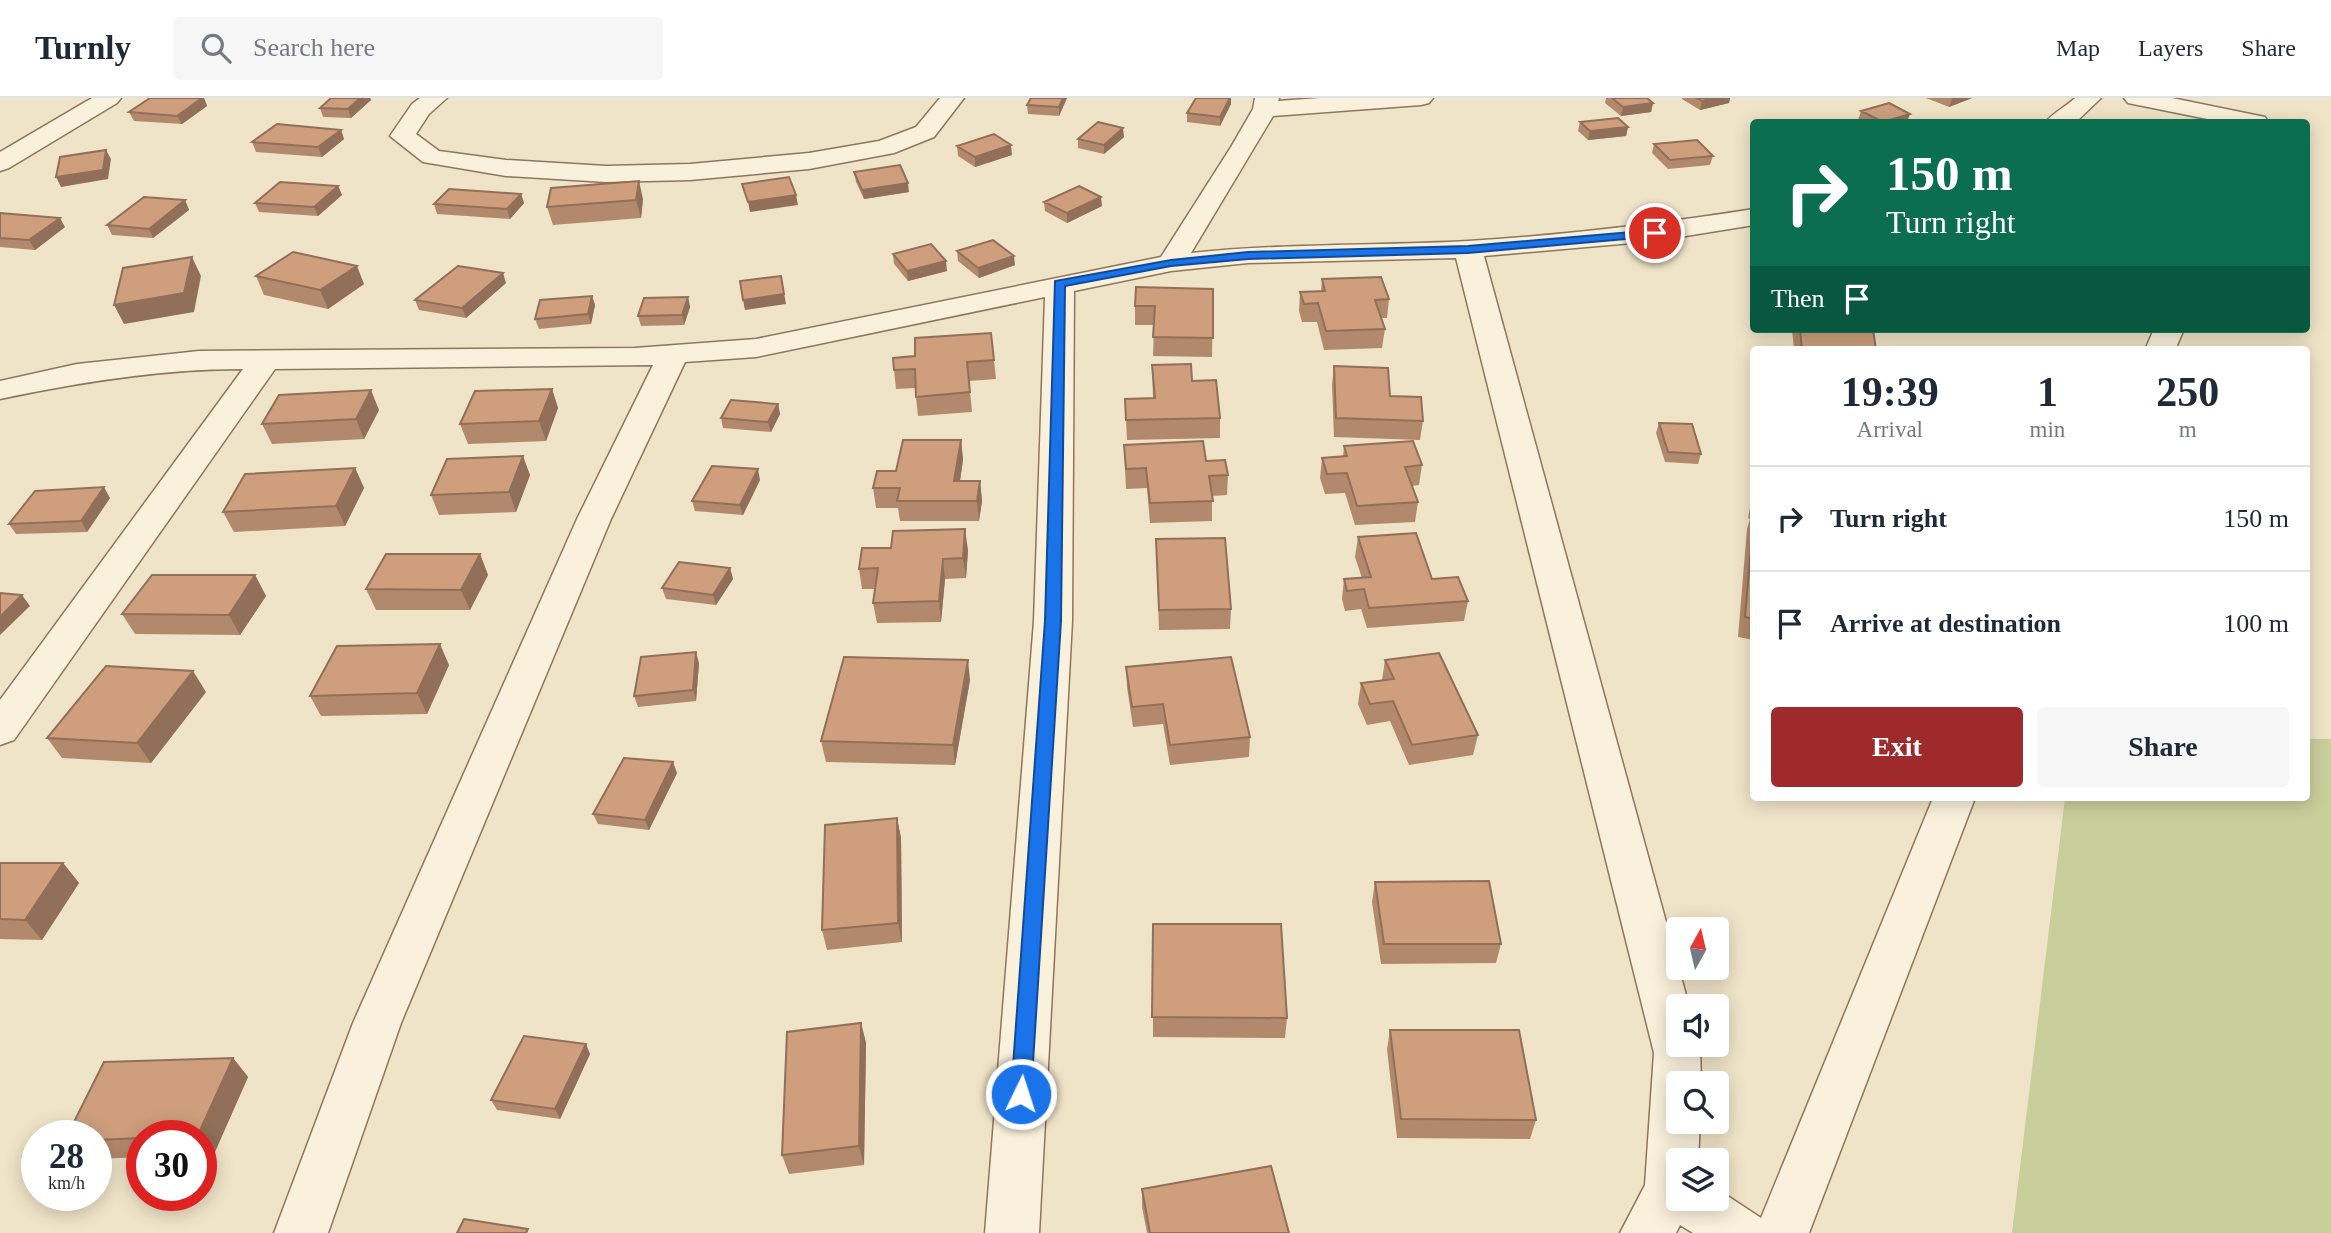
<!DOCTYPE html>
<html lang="en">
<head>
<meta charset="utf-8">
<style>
  :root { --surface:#fff; --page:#f6f6f7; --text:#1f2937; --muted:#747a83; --line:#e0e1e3; --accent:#9e2a2b }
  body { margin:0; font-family:"Times New Roman",serif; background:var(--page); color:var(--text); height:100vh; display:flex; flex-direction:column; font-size:26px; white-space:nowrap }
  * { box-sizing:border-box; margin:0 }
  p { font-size:23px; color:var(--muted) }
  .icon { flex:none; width:38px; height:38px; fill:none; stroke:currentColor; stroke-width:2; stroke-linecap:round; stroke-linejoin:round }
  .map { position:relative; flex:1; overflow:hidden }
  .panel { position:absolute; left:1750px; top:248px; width:560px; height:455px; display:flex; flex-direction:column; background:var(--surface); border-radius:7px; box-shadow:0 4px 18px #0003 }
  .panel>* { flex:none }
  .hud { position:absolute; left:1750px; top:21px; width:560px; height:214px; border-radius:7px; box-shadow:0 4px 18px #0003; background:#0b6e4f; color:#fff; overflow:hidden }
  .needle { width:46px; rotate:8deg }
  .controls { position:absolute; left:1666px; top:819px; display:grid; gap:14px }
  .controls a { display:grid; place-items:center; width:63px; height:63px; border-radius:7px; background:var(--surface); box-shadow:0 4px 18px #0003; font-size:35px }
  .speed { position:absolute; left:21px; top:1022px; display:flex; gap:14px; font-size:35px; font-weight:700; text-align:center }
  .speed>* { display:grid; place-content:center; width:91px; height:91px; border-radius:50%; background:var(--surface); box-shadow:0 4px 18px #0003; line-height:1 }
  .speed small { font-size:18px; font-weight:400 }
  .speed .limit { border:10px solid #d22; background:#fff; color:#111 }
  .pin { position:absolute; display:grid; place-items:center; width:60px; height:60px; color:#fff; margin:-30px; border:4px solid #fff; border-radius:50%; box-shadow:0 2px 7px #0007 }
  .me { position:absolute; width:77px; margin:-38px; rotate:4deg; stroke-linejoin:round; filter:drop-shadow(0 0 5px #0008) }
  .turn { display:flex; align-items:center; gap:24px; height:147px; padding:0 21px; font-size:32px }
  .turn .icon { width:91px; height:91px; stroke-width:2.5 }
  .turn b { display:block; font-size:49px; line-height:60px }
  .then { display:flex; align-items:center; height:66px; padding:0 21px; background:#0003; gap:14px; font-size:26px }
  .eta { display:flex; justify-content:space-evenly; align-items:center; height:119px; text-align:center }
  .eta b { font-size:42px; font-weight:700; line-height:49px }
  .primary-button { display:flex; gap:14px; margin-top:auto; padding:14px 21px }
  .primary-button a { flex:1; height:80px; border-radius:7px; background:var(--accent); color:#fff; font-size:28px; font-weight:700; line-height:80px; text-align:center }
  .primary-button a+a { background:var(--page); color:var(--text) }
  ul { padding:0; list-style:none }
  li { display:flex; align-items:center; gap:21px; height:105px; padding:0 21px; border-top:2px solid var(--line) }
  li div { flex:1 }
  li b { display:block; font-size:26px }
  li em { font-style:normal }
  header { display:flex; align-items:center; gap:42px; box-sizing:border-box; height:98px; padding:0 35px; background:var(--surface); border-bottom:2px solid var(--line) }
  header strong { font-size:33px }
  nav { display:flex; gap:38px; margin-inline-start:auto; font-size:24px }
  .search { width:490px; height:63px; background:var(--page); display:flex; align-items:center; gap:18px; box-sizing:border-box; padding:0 24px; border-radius:7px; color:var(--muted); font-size:26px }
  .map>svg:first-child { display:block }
</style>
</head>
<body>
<header>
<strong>Turnly</strong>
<div class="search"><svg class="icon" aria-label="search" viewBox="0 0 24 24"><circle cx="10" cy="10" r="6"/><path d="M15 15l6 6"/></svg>Search here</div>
<nav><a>Map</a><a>Layers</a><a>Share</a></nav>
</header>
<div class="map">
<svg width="2331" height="1135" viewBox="0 0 2331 1135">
  <rect width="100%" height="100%" fill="#f0e4c8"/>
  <path fill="#c9cf9b" d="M2307 641H2331V1135H2012L2065 700H2306Z"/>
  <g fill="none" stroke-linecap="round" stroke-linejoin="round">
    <g stroke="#8d765c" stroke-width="3">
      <path id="street" d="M92 0H121L117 5 9 70 0 73V54Z
        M420 0H447L429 16 416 36 439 53 506 62 606 68 690 66 809 55 879 43 916 29 940 0H964L934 39 894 55 809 71 690 82 606 84 506 78 423 64 390 38 412 6Z
        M1255 0H1279L1278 3 1320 0H1433L1429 5 1421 7 1273 18 1191 155C1283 145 1376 148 1468 143 1564 137 1659 126 1754 111V127L1655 143 1484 158 1689 908H1678V947H1700L1701 985H1678V1024H1700L1698 1062H1678V1101H1717V1091L1761 1120 1933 700H1975L1809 1135H1693L1680 1127 1676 1135H1620L1645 1087 1654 955 1456 160 1248 165 1171 173 1074 193 1072 523 1039 1135H985L1034 523 1045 199 756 259 685 264 611 421 401 925 328 1135H274L353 925 577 421 653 267 275 271 14 642 0 647V602L243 271C161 271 80 284 0 301V283L77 266 199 253 635 250 756 241 1161 159 1231 49 1253 11Z
        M2075 0H2101L2076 24H2046C2051 16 2067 8 2075 0Z
        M2124 0H2172L2265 19 2268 24H2222L2128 5Z
        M2154 231H2184L2175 252H2145Z"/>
    </g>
    <use href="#street" fill="#faf1dc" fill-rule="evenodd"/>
  </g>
  <path fill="#b2896c" d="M150 0H204L207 8 182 26 134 23 129 14Z
    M331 0H370L371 2 351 20 323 19 320 10Z
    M1031 0H1067L1059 18 1028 16 1027 7Z
    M1196 0H1231V6L1220 28 1187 24V15Z
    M1606 0H1647L1653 5 1651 14 1621 18 1605 5Z
    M1682 0H1730L1729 5 1700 12 1682 1Z
    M1926 0H1972L1949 9Z
    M1861 13 1907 24H1863L1858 22Z
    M1580 24 1628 29 1626 38 1588 42 1578 33Z
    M341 32 344 41 322 59 256 54 252 44Z
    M1124 39 1104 56 1078 50V41Z
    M1654 46 1713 58 1710 67 1668 71 1652 55Z
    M957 48 1012 57 975 69 958 58Z
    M854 74 909 94 864 101 856 84Z
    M338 88 342 97 318 118 259 114 255 105Z
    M521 96 524 105 510 121 437 116 434 106Z
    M643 101 641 120 553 127 547 109Z
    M185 102 189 112 153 140 112 137 107 127Z
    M1044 104 1102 108 1067 125 1045 113Z
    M0 115 65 129 35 152 0 149Z
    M957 153 1015 167 979 180 958 163Z
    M893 156 947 173 908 183 894 166Z
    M256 178 364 186 328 211 264 197Z
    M1322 181 1389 201 1387 220H1381L1385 231 1382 250 1324 252 1317 224H1302L1299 213 1300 194 1321 193Z
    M506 185 466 220 419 212 415 202Z
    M1213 191 1212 259 1153 258 1154 227H1135V208Z
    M592 198 595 207 591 226 539 231 535 221Z
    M688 199 690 209 684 227 641 228 638 218Z
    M1792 231H1873L1876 252H1794Z
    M991 235 996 281 969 283 972 314 918 318 915 290 896 291 894 272Z
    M1152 267 1192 283 1220 320V340L1127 342 1125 301 1153 300Z
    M1334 268 1390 298 1423 323 1420 342 1334 339 1332 287Z
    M552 291 558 310 546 343 468 346 460 326Z
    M778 306 780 316 771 334 723 330 721 320Z
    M379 312 364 341 272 346 262 326Z
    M1659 325 1701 356 1698 366 1665 364 1656 335Z
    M961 342 963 362 960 383H980L982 403 979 423H900L898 410H876L873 390 896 373Z
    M1124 347 1206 363 1228 377 1227 397 1212 398V423L1150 425 1147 390 1126 391Z
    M1344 348 1422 367 1419 387 1412 388 1418 404 1415 424 1355 427 1345 395 1325 396 1320 380 1322 360 1343 359Z
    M355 370 364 390 345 428 234 434 223 414Z
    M530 377 516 414 439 417 431 397Z
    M760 382 743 417 695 413 692 403Z
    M1754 389V542L1738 539 1747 431 1750 421 1748 420Z
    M110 400 87 434 16 436 9 426Z
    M1358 439 1432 481 1468 503 1464 523 1367 530 1361 511 1345 513 1342 501 1344 481 1362 480 1355 459Z
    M1156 441 1231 511 1230 531 1159 532Z
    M968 452 966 480 945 481 941 524 877 525 873 505 875 491H862L859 471Z
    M480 456 488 477 470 512H376L366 491Z
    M730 470 733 481 716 507 666 501 662 490Z
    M255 477 266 498 240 537 135 536 122 516Z
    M1385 562 1478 637 1473 657 1409 667 1390 623 1367 627 1358 606 1361 585 1382 582Z
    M699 565 696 603 638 609 634 598Z
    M449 567 427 616 321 618 310 598Z
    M1126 569 1250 639 1249 659 1170 667 1163 626 1133 629 1127 589Z
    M970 582 955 667 826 664 821 643Z
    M206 594 151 665 62 660 47 640Z
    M677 675 649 732 598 726 593 716Z
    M897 720 901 740 902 844 827 852 822 832Z
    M0 765H63L79 785 42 842 0 841Z
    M1375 784 1501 846 1496 865 1381 866 1372 804Z
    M1153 826 1287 920 1285 940 1153 939Z
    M861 925 866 945 864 1067 789 1076 782 1057Z
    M1390 932 1536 1022 1530 1041 1397 1040 1387 951Z
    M590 956 560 1021 497 1012 491 1002Z
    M233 960 248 979 214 1056H201V1038H142V1059L96 1061V1038Z
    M1142 1091 1289 1135H1147L1142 1109Z"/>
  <path fill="#916f58" d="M202 0H204L207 8 182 26 177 18Z
    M360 0H370L371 2 351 20 348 11Z
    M1063 0H1067L1059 18V9Z
    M1230 0H1231V6L1220 28V19Z
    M1715 0H1730L1729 5 1700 12 1702 3Z
    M1953 0H1972L1949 9 1952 1Z
    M1653 5 1651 14 1621 18 1623 9Z
    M1910 16 1907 24H1882Z
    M1628 29 1626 38 1588 42 1590 33Z
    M1123 30 1124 39 1104 56V47Z
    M341 32 344 41 322 59 318 49Z
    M1011 47 1012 57 975 69V59Z
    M106 52 111 61 108 81 61 89 56 79Z
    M639 83 643 101 641 120 636 102Z
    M908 85 909 94 864 101 862 92Z
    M338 88 342 97 318 118 314 109Z
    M521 96 524 105 510 121 507 111Z
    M796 97 798 107 750 114 748 104Z
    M1101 99 1102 108 1067 125V115Z
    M185 102 189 112 153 140 149 131Z
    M60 120 65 129 35 152 29 142Z
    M1014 158 1015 167 979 180 978 170Z
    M192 159 201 178 194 214 124 226 114 207Z
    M946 163 947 173 908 183 907 173Z
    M357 168 364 186 328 211 320 192Z
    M503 175 506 185 466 220 462 210Z
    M781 178 786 206 745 212 743 202Z
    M592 198 595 207 591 226 588 216Z
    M688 199 690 209 684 227 682 217Z
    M552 291 558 310 546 343 539 323Z
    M371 292 379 312 364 341 356 321Z
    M778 306 780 316 771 334 768 324Z
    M961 342 963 362 957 402 954 383Z
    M523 358 530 377 516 414 509 394Z
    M355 370 364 390 345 428 336 408Z
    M758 371 760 382 743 417 740 407Z
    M980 383 982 403 979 423 977 403Z
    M104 389 110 400 87 434 81 423Z
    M965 431 968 452 966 480 963 460Z
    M480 456 488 477 470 512 461 492Z
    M943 461 945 481 941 524 939 503Z
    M730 470 733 481 716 507 713 497Z
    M255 477 266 498 240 537 229 517Z
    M22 497 30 508 0 537V519Z
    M440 546 449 567 427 616 417 595Z
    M696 554 699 565 696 603 693 592Z
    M968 562 970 582 955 667 953 647Z
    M193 573 206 594 151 665 137 645Z
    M673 664 677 675 649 732 645 722Z
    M897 720 901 740 902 844 898 825Z
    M63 765 79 785 42 842 25 822Z
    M861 925 866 945 864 1067 859 1048Z
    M586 946 590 956 560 1021 555 1011Z
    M233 960 248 979 214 1056 201 1041V1038L198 1037Z"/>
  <path fill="#cf9f7d" stroke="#916f58" stroke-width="2" d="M150 0H202L177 18 129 14Z
    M331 0H360L348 11 320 10Z
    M1031 0H1063L1059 9 1027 7Z
    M1196 0H1230L1220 19 1187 15Z
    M1612 0H1647L1653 5 1623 9Z
    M1697 0H1715L1702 3Z
    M1889 5 1910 16 1883 24 1861 13Z
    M1618 20 1628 29 1590 33 1580 24Z
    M1098 24 1123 30 1104 47 1078 41Z
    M277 26 341 32 318 49 252 44Z
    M994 36 1011 47 975 59 957 48Z
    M1697 42 1713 58 1670 62 1654 46Z
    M106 52 103 72 56 79 60 59Z
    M900 67 908 85 862 92 854 74Z
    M789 79 796 97 748 104 742 86Z
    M639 83 636 102 547 109 551 90Z
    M280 84 338 88 314 109 255 105Z
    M1079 88 1101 99 1067 115 1044 104Z
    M449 91 521 96 507 111 434 106Z
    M144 99 185 102 149 131 107 127Z
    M0 115 60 120 29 142 0 140Z
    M993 142 1014 158 978 170 957 153Z
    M931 146 946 163 907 173 893 156Z
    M293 154 357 168 320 192 256 178Z
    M192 159 184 195 114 207 123 170Z
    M458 168 503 175 462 210 415 202Z
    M781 178 784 196 743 202 740 183Z
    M1381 179 1389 201 1375 202 1385 231 1326 233 1318 205 1304 206 1300 194 1325 193 1322 181Z
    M1136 189 1213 191V240L1153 239 1155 208H1135Z
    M592 198 588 216 535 221 540 202Z
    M688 199 682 217 638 218 644 200Z
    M1800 231H1873L1876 252H1802Z
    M991 235 994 262 967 264 970 294 916 299 915 271 894 272 893 260 915 258V240Z
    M1191 266 1192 283 1216 282 1220 320 1126 322 1125 301 1155 300 1152 267Z
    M1334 268 1388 270 1390 298 1421 299 1423 323 1336 320Z
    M552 291 539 323 460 326 475 293Z
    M371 292 356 321 262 326 279 297Z
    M731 302 778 306 768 324 721 320Z
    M1659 325 1692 326 1701 356 1668 354Z
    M903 342H961L954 383H980L977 403H897L900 390H873L877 373H896Z
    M1203 343 1206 363 1225 362 1228 377 1209 378 1213 403 1150 405 1146 370 1126 371 1124 347Z
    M1413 343 1422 367 1405 369 1418 404 1357 408 1347 375 1327 376 1322 360 1347 358 1344 348Z
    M523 358 509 394 431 397 447 361Z
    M712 368 758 371 740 407 692 403Z
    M355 370 336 408 223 414 245 376Z
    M104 389 81 423 9 426 35 393Z
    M1754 414V521L1745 519Z
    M965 431 963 460 943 461 939 503 873 505 878 470 859 471 862 450H891L893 433Z
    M1416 435 1432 481 1458 479 1468 503 1369 510 1364 491 1347 493 1344 481 1371 479 1358 439Z
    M1225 440 1231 511 1159 512 1156 441Z
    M386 456H480L461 492 366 491Z
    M679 464 730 470 713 497 662 490Z
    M152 477H255L229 517 122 516Z
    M0 495 22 497 0 519Z
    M440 546 417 595 310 598 337 548Z
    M696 554 693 592 634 598 641 559Z
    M1439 555 1478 637 1412 647 1393 603 1370 606 1361 585 1394 581 1385 562Z
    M844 559 968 562 953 647 821 643Z
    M1231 559 1250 639 1170 647 1163 606 1132 609 1126 569Z
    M106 568 193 573 137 645 47 640Z
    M624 660 673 664 645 722 593 716Z
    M897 720 898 825 822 832 825 727Z
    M0 765H63L25 822 0 821Z
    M1489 783 1501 846H1384L1375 784Z
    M1153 826H1281L1287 920 1152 919Z
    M861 925 859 1048 782 1057 787 934Z
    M1390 932H1519L1536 1022 1401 1021Z
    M524 938 586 946 555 1011 491 1002Z
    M233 960 198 1037 142 1038V1040L96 1042V1038H67L104 964Z
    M1271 1068 1289 1135H1150L1142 1091Z
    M464 1121 528 1131 526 1135H457Z"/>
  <path fill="#1a73e8" stroke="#114b97" stroke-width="2" d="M1655 132 1659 133V138L1468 155 1248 161 1171 168 1065 188 1061 523 1031 996 1028 1002 1021 1005 1014 1002 1011 996 1045 523 1055 183 1171 162 1248 154 1468 148Z"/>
</svg>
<div class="controls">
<a><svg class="needle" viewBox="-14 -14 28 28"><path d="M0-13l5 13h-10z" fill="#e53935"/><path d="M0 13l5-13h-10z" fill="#747a83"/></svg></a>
<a><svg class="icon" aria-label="sound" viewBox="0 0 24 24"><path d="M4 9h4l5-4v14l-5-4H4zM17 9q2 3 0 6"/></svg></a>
<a><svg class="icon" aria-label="search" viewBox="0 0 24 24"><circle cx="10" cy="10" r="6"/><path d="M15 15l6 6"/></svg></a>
<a><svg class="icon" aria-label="layers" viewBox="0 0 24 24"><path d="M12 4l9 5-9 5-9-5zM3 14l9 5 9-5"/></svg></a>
</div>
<div class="speed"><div>28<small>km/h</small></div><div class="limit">30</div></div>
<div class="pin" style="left:1655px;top:135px;background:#d93025"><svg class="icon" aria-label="arrive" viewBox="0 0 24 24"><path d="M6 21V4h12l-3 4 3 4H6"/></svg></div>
<svg class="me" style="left:1021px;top:996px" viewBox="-20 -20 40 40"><circle r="17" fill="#1a73e8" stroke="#fff" stroke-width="3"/><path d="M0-11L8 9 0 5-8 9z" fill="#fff"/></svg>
<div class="hud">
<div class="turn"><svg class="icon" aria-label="right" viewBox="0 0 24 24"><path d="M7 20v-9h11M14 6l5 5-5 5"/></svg><div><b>150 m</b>Turn right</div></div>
<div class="then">Then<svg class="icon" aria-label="arrive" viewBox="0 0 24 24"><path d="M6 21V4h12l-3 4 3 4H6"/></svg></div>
</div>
<section class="panel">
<div class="eta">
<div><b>19:39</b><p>Arrival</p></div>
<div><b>1</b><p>min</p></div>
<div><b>250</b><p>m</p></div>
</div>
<ul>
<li><svg class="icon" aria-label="right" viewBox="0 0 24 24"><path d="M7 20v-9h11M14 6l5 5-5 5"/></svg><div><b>Turn right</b></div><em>150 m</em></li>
<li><svg class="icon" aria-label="arrive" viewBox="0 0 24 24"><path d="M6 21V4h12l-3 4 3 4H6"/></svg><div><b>Arrive at destination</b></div><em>100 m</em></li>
</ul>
<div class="primary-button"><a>Exit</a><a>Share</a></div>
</section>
</div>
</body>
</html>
